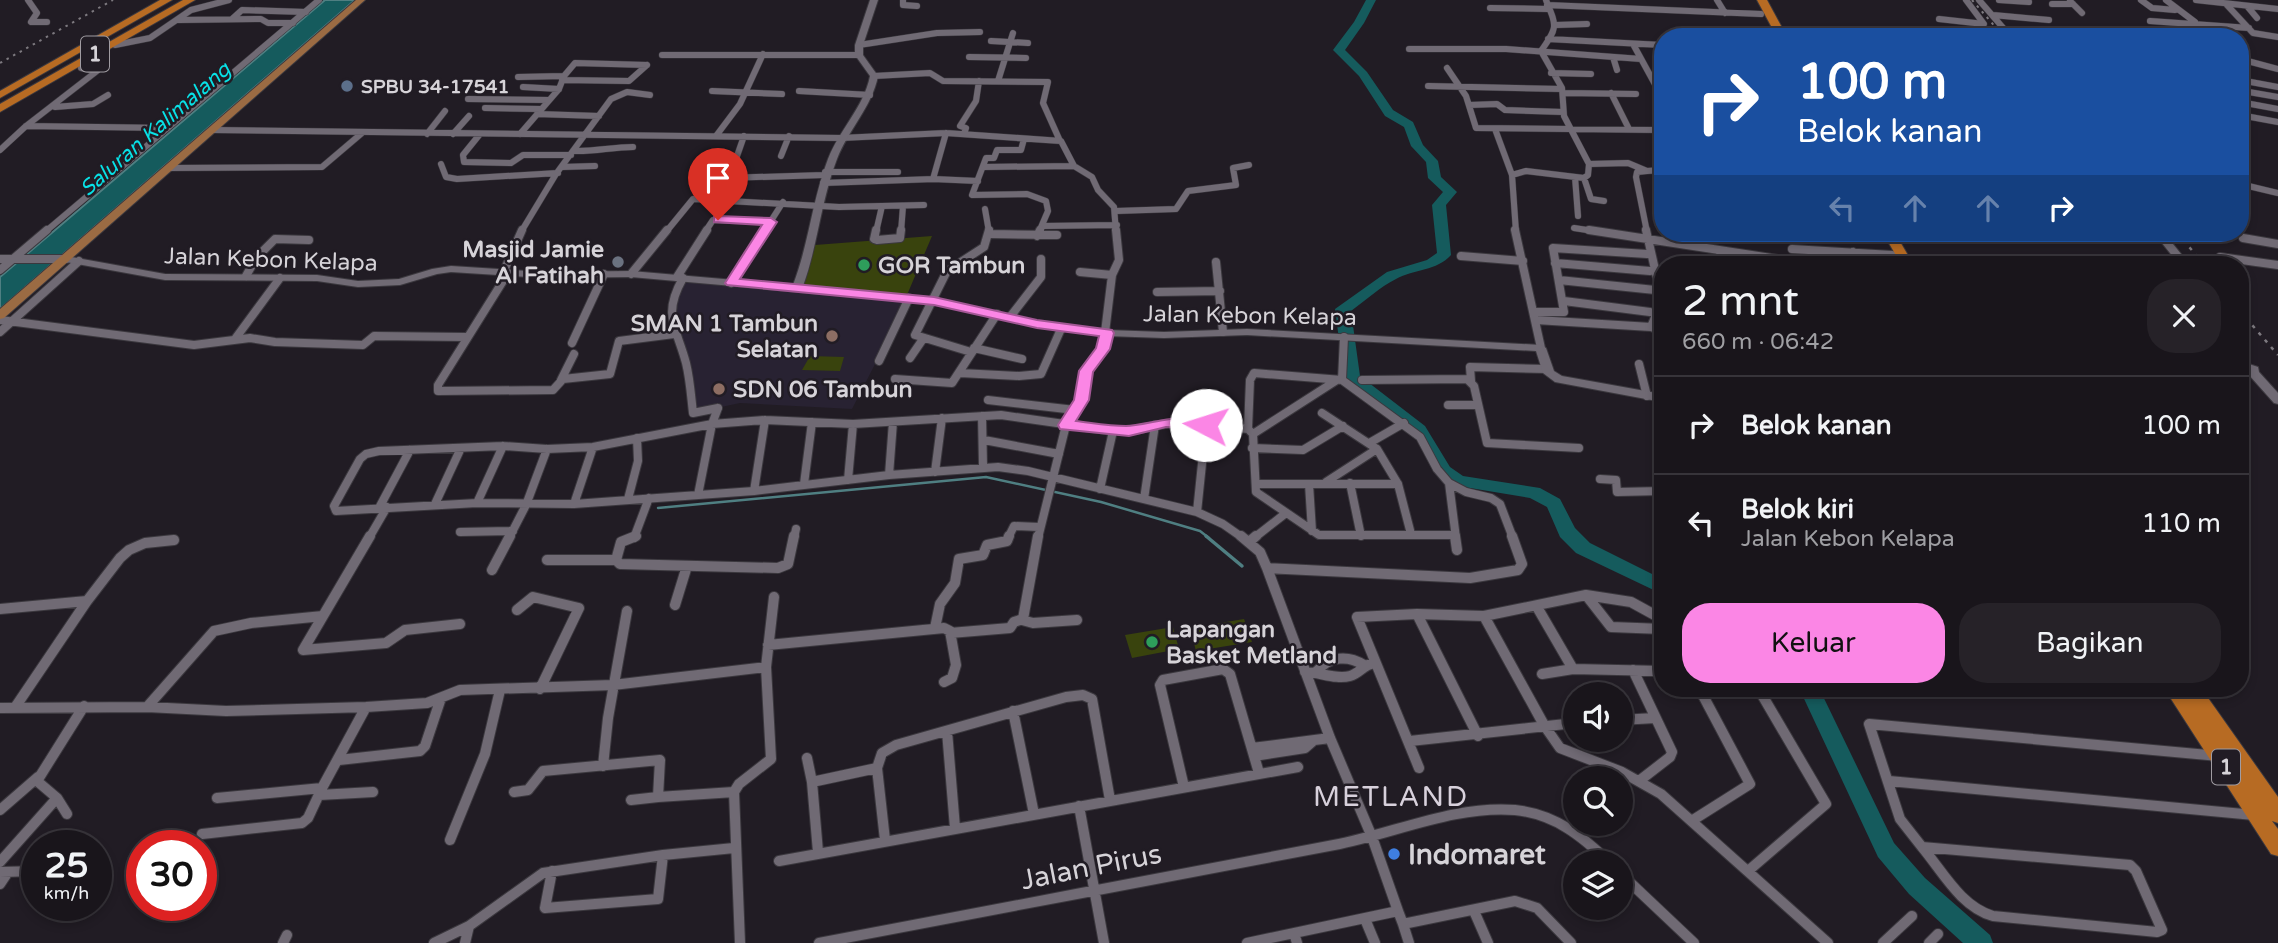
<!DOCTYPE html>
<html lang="id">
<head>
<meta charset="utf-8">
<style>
  :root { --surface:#19151b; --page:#262228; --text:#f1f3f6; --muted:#9f9fa3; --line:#37343a; --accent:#fb86e5 }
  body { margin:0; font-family:"Varela Round",sans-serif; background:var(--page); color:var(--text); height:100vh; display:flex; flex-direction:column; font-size:26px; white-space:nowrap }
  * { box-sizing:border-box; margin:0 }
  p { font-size:23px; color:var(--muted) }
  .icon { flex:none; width:38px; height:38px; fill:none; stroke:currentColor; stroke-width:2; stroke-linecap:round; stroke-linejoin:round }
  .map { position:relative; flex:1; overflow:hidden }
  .details { position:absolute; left:1654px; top:256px; width:595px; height:441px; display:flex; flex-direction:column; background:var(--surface); border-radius:28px; box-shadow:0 4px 10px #0003,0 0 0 2px var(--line) }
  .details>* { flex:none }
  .banner { position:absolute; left:1654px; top:28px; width:595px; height:214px; border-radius:28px; box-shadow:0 4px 10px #0003,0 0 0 2px var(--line); background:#1a4fa0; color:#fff; overflow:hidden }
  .buttons { position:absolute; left:1563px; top:682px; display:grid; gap:14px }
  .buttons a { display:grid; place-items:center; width:70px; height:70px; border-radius:50%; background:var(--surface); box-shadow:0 4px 10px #0003,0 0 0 2px var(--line); font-size:35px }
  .speed { position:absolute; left:21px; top:830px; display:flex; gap:14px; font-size:35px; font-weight:700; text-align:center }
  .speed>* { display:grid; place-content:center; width:91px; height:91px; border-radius:50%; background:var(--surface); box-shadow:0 4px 10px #0003,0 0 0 2px var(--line); line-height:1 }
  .speed small { font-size:18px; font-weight:400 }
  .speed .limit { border:10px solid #d22; background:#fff; color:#111 }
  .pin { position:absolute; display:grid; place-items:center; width:60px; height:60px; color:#fff; margin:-72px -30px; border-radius:50% 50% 50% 0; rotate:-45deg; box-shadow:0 0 7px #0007 }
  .pin .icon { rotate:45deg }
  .me { position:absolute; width:77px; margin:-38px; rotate:275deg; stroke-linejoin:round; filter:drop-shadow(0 0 5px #0008) }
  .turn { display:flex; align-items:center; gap:24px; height:147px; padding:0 28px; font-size:32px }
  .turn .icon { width:91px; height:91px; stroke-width:2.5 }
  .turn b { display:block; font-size:49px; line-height:60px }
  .lanes { display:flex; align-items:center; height:66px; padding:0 28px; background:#0003; justify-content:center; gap:35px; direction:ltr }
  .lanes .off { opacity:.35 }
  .round { display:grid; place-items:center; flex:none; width:74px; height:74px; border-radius:28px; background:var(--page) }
  .headline { display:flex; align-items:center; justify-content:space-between; height:119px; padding:0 28px }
  h1 { font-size:42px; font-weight:600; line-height:52px }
  .button { display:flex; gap:14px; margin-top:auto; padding:14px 28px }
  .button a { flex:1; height:80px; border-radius:28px; background:var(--accent); color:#111; font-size:28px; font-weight:600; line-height:80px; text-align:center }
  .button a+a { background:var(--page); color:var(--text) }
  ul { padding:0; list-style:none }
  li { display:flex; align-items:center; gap:21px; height:98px; padding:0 28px; border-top:2px solid var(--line) }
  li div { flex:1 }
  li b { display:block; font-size:26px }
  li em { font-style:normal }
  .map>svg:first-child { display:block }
</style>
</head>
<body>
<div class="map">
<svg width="2278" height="943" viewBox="0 0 2278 943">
  <rect width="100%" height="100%" fill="#211c24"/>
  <path fill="#282232" d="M683 278 909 298 852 409 740 403 693 413 685 362 670 324Z"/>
  <path fill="#39430d" d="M355 0H361L0 315V309Z
    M932 236 907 295 802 286 815 245Z
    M810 356 844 357 840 371 802 370Z
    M1244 619 1252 642 1196 651 1190 628Z
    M1173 627 1179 649 1132 658 1125 635Z"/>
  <path fill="#155b5d" stroke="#4f7f82" stroke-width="2" d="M325 0H355L0 309V277Z"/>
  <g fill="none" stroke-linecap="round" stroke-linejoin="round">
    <path stroke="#4f7f82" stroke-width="2.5" d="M658 508 986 477 1101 502 1200 531 1209 538"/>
    <path stroke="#4f7f82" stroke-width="3.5" d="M1206 536 1242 566"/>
    <path fill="#155b5d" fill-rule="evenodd" d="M1366 0H1376L1364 23 1345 50 1367 72 1393 110 1413 122 1423 145 1438 161 1441 177 1457 192 1446 205 1451 255C1437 271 1414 269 1396 279 1380 287 1366 300 1351 311L1360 376 1425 426 1450 467 1463 476 1540 488 1560 499 1575 528 1590 543 1662 579V594L1576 553 1560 537 1547 507 1530 498 1452 485 1438 475 1413 434 1344 378 1335 309 1387 272 1427 260 1437 253 1432 205 1443 192 1428 178 1426 162 1411 146 1404 127 1385 116 1359 76 1333 50 1354 22Z
      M1799 688H1819L1894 843 1925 878 1990 935 1993 943H1963L1909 894 1878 857Z"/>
    <g stroke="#3b383e" stroke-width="7">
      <path id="street-far2" d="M28 0 37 13 31 22H47
        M903 0V5L917 6
        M1717 0 1725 13
        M1979 0 2011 37
        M1999 0 2029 2
        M2141 0 2152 8 2175 10
        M2166 0 2195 22
        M2196 0 2278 9
        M2070 1 2082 13
        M2052 4H2073
        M2226 4 2253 33 2278 37
        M1547 5 1761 14
        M2247 6 2257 18
        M1490 8 1548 9
        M1993 15 2049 20
        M232 19 242 10 306 12
        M1939 19 1984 24 1966 0
        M179 20 261 19 268 23H293
        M2150 21 2249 28
        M1556 25 1587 24
        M1548 39 1662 45
        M991 41 1028 43
        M1633 44 1662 97
        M115 45 150 38 191 10 229 0
        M859 45 937 33 980 32
        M1409 49H1506L1641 59
        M662 55H859
        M969 57 1026 58
        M1613 57 1617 70
        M2240 59 2278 69
        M1447 68 1466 96 1476 128 1662 130
        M1551 73 1591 74
        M874 76 930 73 943 81 1048 82 1043 103 1060 141
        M518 77 564 76
        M562 80 629 81 647 65
        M2240 80 2278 87
        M998 81 1013 33
        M1428 86 1562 89
        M523 87 559 89
        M712 91 782 94
        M799 91 870 95
        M1563 93 1636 94
        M1611 93 1629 129
        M468 99 549 100
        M2240 102 2278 109
        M2241 103 2243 91 2278 97
        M1469 105 1497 104 1505 110 1563 112
        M55 107 93 104 108 95
        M485 108 541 109
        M537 114 599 116
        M2240 115 2278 122
        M26 126 167 128
        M1495 129 1512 175
        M212 130 841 138 946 133 1061 141 1074 166 1092 177 1098 190 1114 207 1116 232
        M946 133 933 179 978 181
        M427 134 445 111
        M453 134 469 116
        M480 134 463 155 464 162 511 163 523 155H571
        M520 134 559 89 564 76 575 63 647 65
        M964 134 966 128 960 126 976 101 979 81
        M716 136 740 104 763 54
        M1024 139 1021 150H997L994 158H986L972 195 1027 194 1046 201 1048 211 1039 232
        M0 150 26 126 97 71 81 68 94 58
        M573 151C594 152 612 147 633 147
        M781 156 789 136
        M441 164 446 177 457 179 558 173
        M1589 164 1628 163 1647 171 1662 170
        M562 167 595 166
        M984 167 1074 166
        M169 168 322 167 362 133
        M825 172H898
        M1575 177 1578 216
        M1584 178 1591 199 1604 201
        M695 179 824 175
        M729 179 744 136
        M823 183 934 179
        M2240 184 2278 193
        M985 209 989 232
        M1116 211 1176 209 1188 191 1236 185 1233 168 1249 165
        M1042 226 1117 225
        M1574 228 1600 232
        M45 232 319 0
        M521 232 556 174 611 99 627 92 650 95
        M666 232 693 199 839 207 924 205
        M705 232 713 220 771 222
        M764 232 783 202
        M876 232 882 206
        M901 232 903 206
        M1516 232 1512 175 1526 171 1584 178 1588 175 1589 164 1564 116 1562 88 1541 51C1558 27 1557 27 1546 0
        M1647 232 1636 177 1637 172 1647 171"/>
    </g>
    <g stroke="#3b383e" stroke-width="10">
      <path id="street-far1" d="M876 230 874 239 877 240 900 238 901 230
        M1515 230 1541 348
        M1589 230 1784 260 1858 263 1853 252
        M1646 230 1662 300 1651 327
        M2159 233 2184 264
        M991 234 1057 235
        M1037 236 1040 230
        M1969 238 1971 233
        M2243 238 2278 244
        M1792 249 1892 255
        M1461 256 1523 261
        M1719 257 1742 258
        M2220 257 2278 265
        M0 259H66
        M1905 260 1931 264
        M1216 262 1223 332
        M1555 263 1650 271
        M0 270 47 230
        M1080 272 1112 275
        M503 273 522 230
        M508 273 438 385V391L553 390 563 379 610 374 619 341 674 334
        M631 274 667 230
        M246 276 256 258 275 239 309 240
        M677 277 707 230
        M683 278C662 315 676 326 686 363 690 379 691 396 693 413L718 408
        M1559 280 1655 290
        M731 283 765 230
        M1157 292 1220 291
        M1564 301 1650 312
        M1534 312H1564L1553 248 1647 254
        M1010 317 1041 277V259
        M0 320 194 345 250 338 275 342 363 345 374 336 466 337
        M1536 320 1651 327 1662 331
        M0 332 79 261
        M235 339 280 278
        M572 343 604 274
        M974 348 1022 359
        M971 352 915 335 947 271 984 247 989 230
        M910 358 923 339
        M879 361 909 298
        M1639 364 1647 396
        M960 373 1019 376 1041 374 1061 329
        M895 379 952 383 997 314
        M561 380 574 354
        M1342 380 1344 337
        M1362 380 1467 379 1474 386 1487 443 1579 448
        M1471 381 1470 367 1547 369
        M988 400 1075 410
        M1448 405H1478
        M1322 413 1377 449 1398 484 1411 534
        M982 416 983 466
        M1253 434 1337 380
        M984 440 1059 454
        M1371 442 1404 423
        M1252 448 1303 450 1343 426
        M935 472 942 418
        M889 475 893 422
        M1600 479 1616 480 1617 492 1662 491
        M848 480 853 424
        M1326 482 1377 449
        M1350 483 1361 536
        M1449 483 1456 538
        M804 484 812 422
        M1256 484H1398
        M1309 484 1312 531
        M1100 489 1113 431
        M754 491 765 420
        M698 495 712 424 718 408
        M628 499 638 461 637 438
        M1144 499 1155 425
        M477 503 503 446
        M435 504 461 448
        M574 504 593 447
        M379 508 410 450
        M1197 512 1206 425
        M460 532 513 531
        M1455 535H1319L1256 492 1253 434 1248 429 1250 380 1254 373 1342 380 1420 437 1437 469 1449 483 1466 492 1491 498 1500 504 1513 538
        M369 538 387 507
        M509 538 526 505 547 449
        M634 538 649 498
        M794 538 796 529
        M1008 538 1014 526 1039 527
        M1038 538 1066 425 1081 400 1086 371 1103 349 1112 275 1119 260 1116 230
        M1243 538 1223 524 1197 512 1028 471 998 467 889 475 754 491 574 504 477 503 336 511 334 506 360 459 366 454 379 451 503 446 547 449 593 447 712 424 765 420 853 424 1001 415 1113 431H1129L1175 422 1248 429
        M1254 538 1286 513"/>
    </g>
    <g stroke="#3b383e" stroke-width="12">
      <path id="street" d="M370 536 303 650 386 643 405 630 460 624
        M1241 536 1260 552 1267 568 1330 738 1372 837 1398 911 1247 943
        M1455 536 1457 550
        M1249 542 1256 536
        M547 560H616L620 564 778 568 788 564 794 536
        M616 560 621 542 636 536
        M1267 568 1470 578 1518 570 1522 564 1512 536
        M492 570 510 536
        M1586 595 1611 627 1662 629
        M675 605 687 566
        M1537 607 1573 669 1662 671
        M0 609 87 601
        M517 610 533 597 579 608 540 689
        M1417 614 1478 736
        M1484 616 1544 725 1560 748 1622 772 1661 794 1828 943
        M1022 620 1033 623 1077 620
        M935 628 940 604 955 583 959 559 983 555 987 545 1007 541 1009 536
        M950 633 1010 628 1014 622 1023 619 1038 536
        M768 645 944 628 950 631 956 665 952 678 944 682
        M1633 670 1672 752 1670 757 1639 781
        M1317 671C1330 656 1348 655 1364 665
        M1305 672C1319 672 1336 680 1350 676 1360 673 1363 665 1374 663
        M1542 674 1573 669
        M16 706 87 601 120 558 129 550 145 543 174 540
        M147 707 214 631 251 623 323 616
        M0 708 147 707 226 711 366 707 427 703 460 690 613 685 766 667
        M1013 711 1034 814
        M1620 720 1655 718
        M947 731 955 828
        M1410 741 1575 723
        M1252 748 1330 738
        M1254 756 1305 748 1313 741
        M807 758 812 782 818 852
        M339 760 420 751 425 746 441 698
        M603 766 608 718 627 611
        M1419 768 1357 617 1417 614 1484 616 1586 595 1631 602 1662 619
        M1889 781 2254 815
        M812 782 877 768
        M1184 787 1160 685 1163 680 1223 669 1230 674 1259 773
        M514 792 528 790 543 771 660 760 658 797 734 792
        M319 795 373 792
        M217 798 322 788 366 707
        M631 800 658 797
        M1079 806 1104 943
        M0 810 38 777
        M67 814 57 798 37 781 84 706
        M1693 820 1750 784 1699 688
        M202 834 302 823 308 818 322 788
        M450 840 485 754 500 690
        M885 840 877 768 882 753 896 745 1066 697 1083 695 1092 699 1110 800
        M1922 847 2130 865 2136 871 2162 930 2157 932 1993 916C1961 907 1943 872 1922 847Z
        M1922 847 1900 819 1869 724 2219 756
        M779 861 1298 767
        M0 862 57 798
        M96 869H102
        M552 871 545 908 658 899 663 855
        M1748 871 1826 804 1758 688
        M0 872 37 871
        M1620 873 1694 943
        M0 884 8 872
        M1398 911 1403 924 1515 901 1537 908 1571 943
        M1474 911 1488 943
        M1365 919 1375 943
        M1403 924 1409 943
        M1294 933 1297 943
        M283 943 287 935
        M434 943 469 926 543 873 663 855 734 848
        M465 943 469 926
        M740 943 734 792 739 784 771 759 766 667 774 597
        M819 943C991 911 1162 877 1334 845 1393 834 1454 805 1515 810 1555 814 1582 836 1610 863
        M1883 943 1912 916
        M1929 943 1938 934"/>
    </g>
    <g stroke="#3b383e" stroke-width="2">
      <path id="secondary" d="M870 0H878L863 45V55L878 76C872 107 848 130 837 159 821 200 818 245 803 286L934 298 1037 321 1107 330 1164 332 1247 329 1541 345 1546 348 1554 371 1562 376 1662 394V402L1555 382 1543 373 1536 351 1247 335 1164 338 1107 336 1037 327 934 304 631 277 544 278 451 272 437 274 400 285 358 287 317 281 165 280 66 262 61 259 66 256 165 274 317 275 358 281 399 279 432 269 451 266 544 272 631 271 793 285C809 244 812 200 828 159 839 130 864 107 870 76L855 55V45Z
        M2240 361 2258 367 2259 372 2278 393V404L2274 403 2249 375 2248 371 2240 368Z"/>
    </g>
    <g stroke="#3b383e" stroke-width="2">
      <path id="primary" d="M356 0H365L4 318 0 319V309Z"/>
    </g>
    <g stroke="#3b383e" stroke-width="2">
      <path id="highway" d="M160 0H172L0 98V91Z
        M183 0H195L0 112V104Z
        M1757 0H1767L1787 37H1777Z
        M1883 233H1895L1913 264H1901Z
        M2164 688H2201L2278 797V823L2272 821 2278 829V856L2271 854Z"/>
    </g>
    <use href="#street-far2" stroke="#706a74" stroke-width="6"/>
    <use href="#street-far1" stroke="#706a74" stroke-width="8"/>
    <use href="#street" stroke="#706a74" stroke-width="10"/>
    <use href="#secondary" fill="#706a74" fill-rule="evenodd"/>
    <use href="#primary" fill="#9b6b43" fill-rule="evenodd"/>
    <use href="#highway" fill="#b76b23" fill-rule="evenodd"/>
    <path stroke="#7d797f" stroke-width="2" stroke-dasharray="2.5 5" stroke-linecap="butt" d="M1972 0 2004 37
      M0 63 113 0"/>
    <path stroke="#7d797f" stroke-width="2.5" stroke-dasharray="3.5 6" stroke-linecap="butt" d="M2177 233 2204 264
      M2240 311 2278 355"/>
  </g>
  <path fill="#fb86e5" stroke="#a35795" stroke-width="2" d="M718 216 771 218 777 222 740 279 934 297 1037 320 1112 330 1114 333 1110 349 1093 372 1089 400 1076 421C1093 423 1110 426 1126 426 1147 426 1196 407 1213 425L1206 430 1166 427 1129 436 1060 429 1058 425 1074 400 1079 371 1096 348 1099 336 1037 328 934 305 727 285 725 283 762 225 714 222V217Z"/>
  <circle fill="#5c6f8a" stroke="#211c24" stroke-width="2.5" cx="347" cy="86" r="7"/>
  <circle fill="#6b7280" stroke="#211c24" stroke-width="2.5" cx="618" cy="262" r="7"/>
  <g fill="#2e9e5b" stroke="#211c24" stroke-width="2.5">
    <circle cx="864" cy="265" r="7"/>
    <circle cx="1152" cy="642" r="7"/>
  </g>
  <g fill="#8d6e63" stroke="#211c24" stroke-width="2.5">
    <circle cx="832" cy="336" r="7"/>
    <circle cx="719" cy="389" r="7"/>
  </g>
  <circle fill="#3f7fe0" stroke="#211c24" stroke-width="2.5" cx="1394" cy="854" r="7"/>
  <g text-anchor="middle" stroke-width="5" stroke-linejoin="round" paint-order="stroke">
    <g font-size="19" font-weight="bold" fill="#d6d3d8" stroke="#211c24" text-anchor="start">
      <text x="361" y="93">SPBU 34-17541</text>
    </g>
    <g fill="#211c24" stroke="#a09ca2" stroke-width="2">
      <rect x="81" y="36.5" width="28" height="35" rx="5"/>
      <rect x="2212" y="749.5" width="28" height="35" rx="5"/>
    </g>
    <g font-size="21" font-weight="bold" fill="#d6d3d8">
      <text x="95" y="61">1</text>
      <text x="2226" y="774">1</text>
    </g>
    <g font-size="21" font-style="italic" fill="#08e1e6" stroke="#211c24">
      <text transform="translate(155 129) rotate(-41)" y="7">Saluran Kalimalang</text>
    </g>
    <g font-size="23" font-weight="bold" fill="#d6d3d8" stroke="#211c24" text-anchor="start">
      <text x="604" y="257" text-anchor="end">Masjid Jamie<tspan x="604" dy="26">Al Fatihah</tspan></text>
      <text x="878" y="273">GOR Tambun</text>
      <text x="818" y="331" text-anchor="end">SMAN 1 Tambun<tspan x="818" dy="26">Selatan</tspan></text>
      <text x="733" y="397">SDN 06 Tambun</text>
      <text x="1166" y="637">Lapangan<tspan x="1166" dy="26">Basket Metland</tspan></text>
    </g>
    <g font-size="23" fill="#d6d3d8" stroke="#211c24">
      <text transform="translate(271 259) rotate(2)" y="8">Jalan Kebon Kelapa</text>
      <text transform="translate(1250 315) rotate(1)" y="8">Jalan Kebon Kelapa</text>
    </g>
    <g font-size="28" letter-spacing="2" fill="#d8d1dc" stroke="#211c24">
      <text x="1391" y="806">METLAND</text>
    </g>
    <g font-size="28" font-weight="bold" fill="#d6d3d8" stroke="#211c24" text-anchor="start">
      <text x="1408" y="864">Indomaret</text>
    </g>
    <g font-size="28" fill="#d6d3d8" stroke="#211c24">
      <text transform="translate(1091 866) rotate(-11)" y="10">Jalan Pirus</text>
    </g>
  </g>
</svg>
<div class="buttons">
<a><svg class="icon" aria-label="sound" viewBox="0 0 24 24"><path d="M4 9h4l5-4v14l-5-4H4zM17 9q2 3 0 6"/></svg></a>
<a><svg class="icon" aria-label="search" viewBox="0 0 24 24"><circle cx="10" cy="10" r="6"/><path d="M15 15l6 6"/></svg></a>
<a><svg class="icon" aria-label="layers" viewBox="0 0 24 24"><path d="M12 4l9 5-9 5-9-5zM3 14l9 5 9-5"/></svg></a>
</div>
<div class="speed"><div>25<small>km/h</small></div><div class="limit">30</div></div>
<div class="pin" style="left:718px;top:220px;background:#d93025"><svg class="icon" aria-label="arrive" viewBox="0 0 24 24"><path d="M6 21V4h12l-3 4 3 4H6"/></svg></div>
<svg class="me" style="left:1206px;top:425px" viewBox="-20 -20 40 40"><circle r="19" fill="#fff"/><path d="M0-13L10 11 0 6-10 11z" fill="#fb86e5"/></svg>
<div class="banner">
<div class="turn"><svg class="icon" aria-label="right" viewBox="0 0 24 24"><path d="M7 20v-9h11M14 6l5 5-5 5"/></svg><div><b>100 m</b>Belok kanan</div></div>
<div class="lanes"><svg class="icon off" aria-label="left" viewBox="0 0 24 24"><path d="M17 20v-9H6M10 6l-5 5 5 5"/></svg><svg class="icon off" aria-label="ahead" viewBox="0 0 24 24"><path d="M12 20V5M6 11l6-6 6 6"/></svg><svg class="icon off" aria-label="ahead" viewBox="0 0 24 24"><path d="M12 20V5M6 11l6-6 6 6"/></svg><svg class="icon" aria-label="right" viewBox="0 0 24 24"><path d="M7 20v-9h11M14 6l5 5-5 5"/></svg></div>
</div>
<section class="details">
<div class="headline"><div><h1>2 mnt</h1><p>660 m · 06:42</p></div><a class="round"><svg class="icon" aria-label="close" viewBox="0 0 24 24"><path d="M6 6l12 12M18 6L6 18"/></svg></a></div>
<ul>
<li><svg class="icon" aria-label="right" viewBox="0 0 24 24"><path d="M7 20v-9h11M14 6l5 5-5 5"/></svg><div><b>Belok kanan</b></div><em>100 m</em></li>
<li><svg class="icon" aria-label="left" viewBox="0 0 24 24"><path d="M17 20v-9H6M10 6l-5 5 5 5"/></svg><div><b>Belok kiri</b><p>Jalan Kebon Kelapa</p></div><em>110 m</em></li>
</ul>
<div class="button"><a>Keluar</a><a>Bagikan</a></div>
</section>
</div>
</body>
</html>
